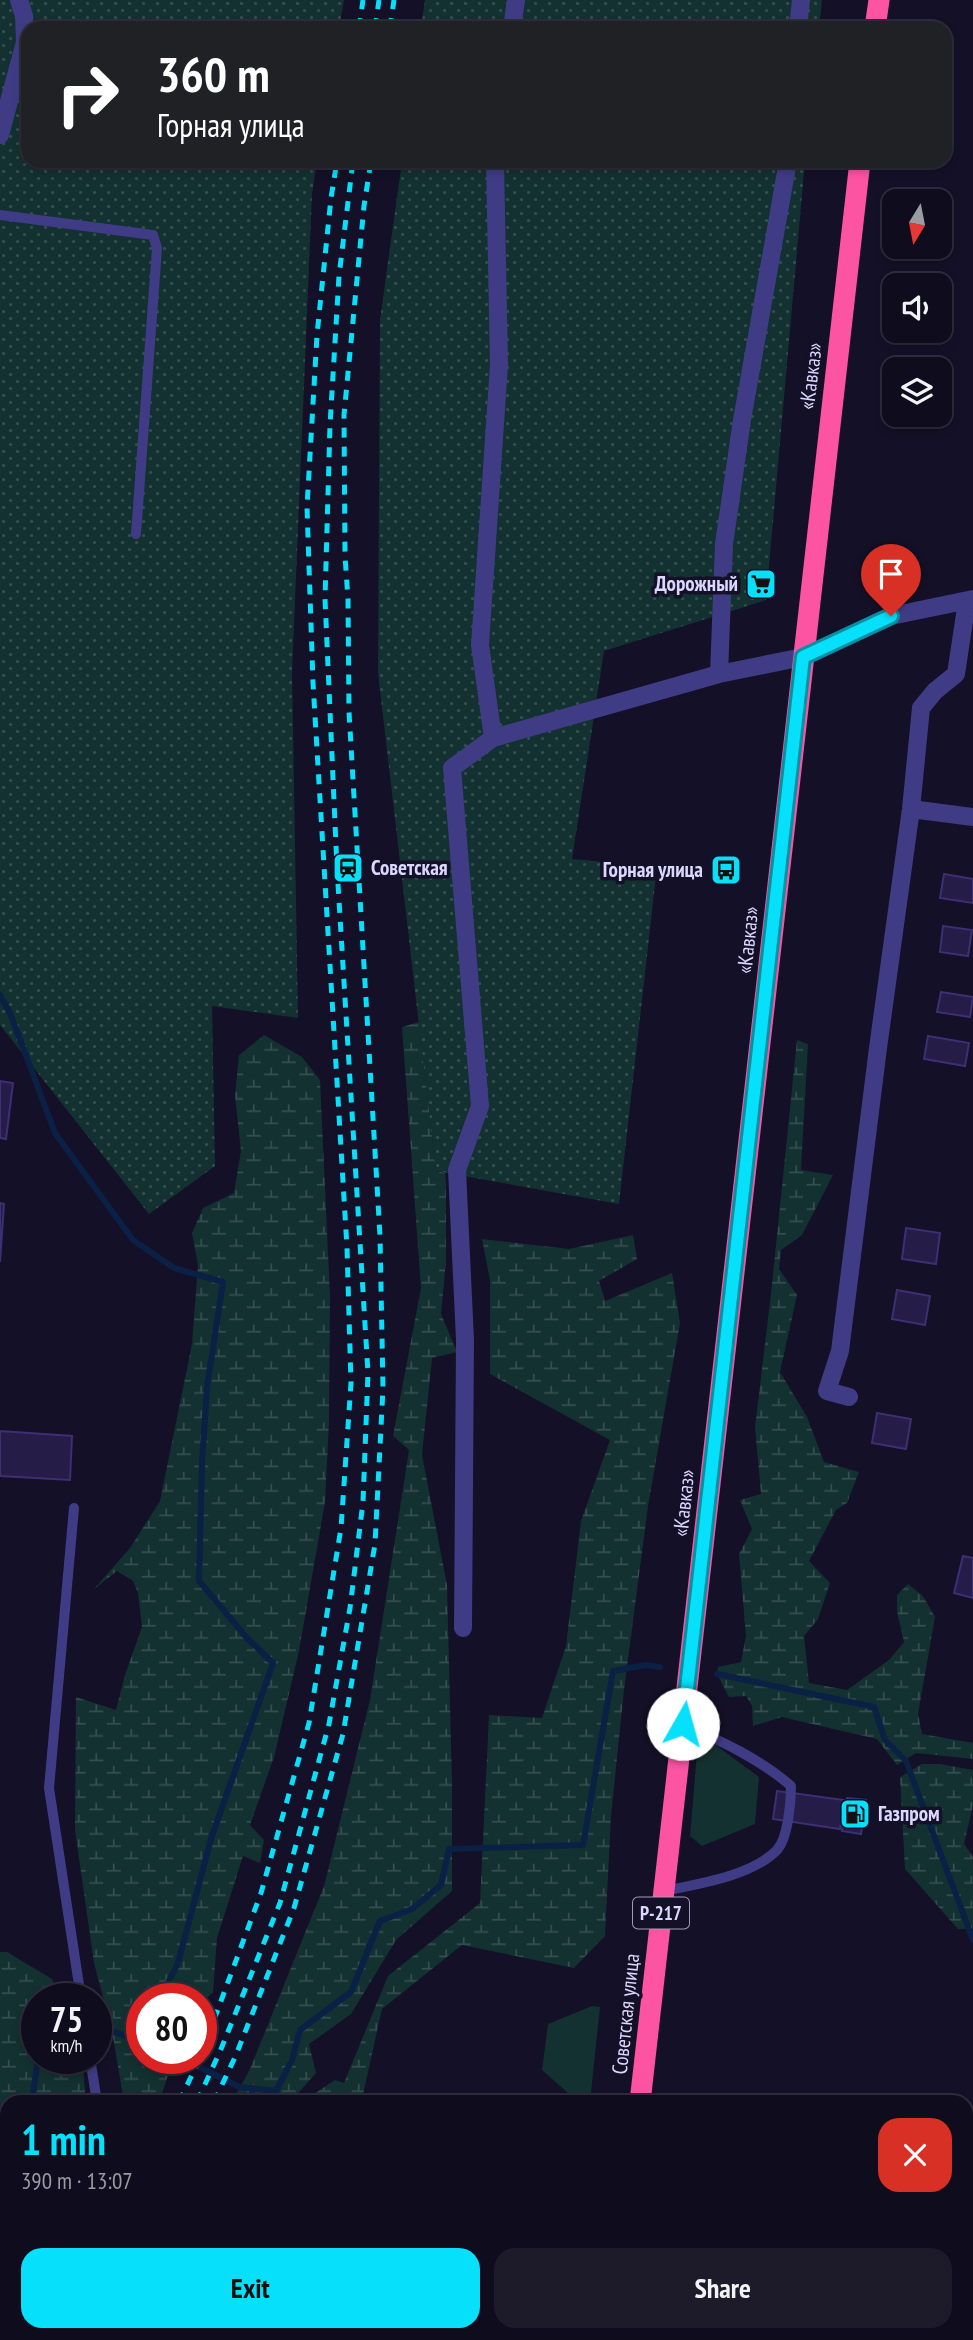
<!DOCTYPE html>
<html lang="en">
<head>
<meta charset="utf-8">
<style>
  :root { --surface:#0f0c1d; --page:#1d1a2a; --text:#f1f3f6; --muted:#9b9ba4; --line:#2f2c3b; --accent:#06e0fb }
  body { margin:0; font-family:"PT Sans Narrow",sans-serif; background:var(--page); color:var(--text); height:100vh; display:flex; flex-direction:column; font-size:26px; white-space:nowrap }
  * { box-sizing:border-box; margin:0 }
  p { font-size:23px; color:var(--muted) }
  .icon { flex:none; width:38px; height:38px; fill:none; stroke:currentColor; stroke-width:2; stroke-linecap:round; stroke-linejoin:round }
  .map { position:relative; flex:1; overflow:hidden }
  .panel { position:absolute; left:0px; top:2095px; width:973px; height:247px; display:flex; flex-direction:column; background:var(--surface); border-radius:21px 21px 0 0; box-shadow:0 4px 10px #0003,0 0 0 2px var(--line) }
  .panel>* { flex:none }
  .guide { position:absolute; left:21px; top:21px; width:931px; height:147px; border-radius:21px; box-shadow:0 4px 10px #0003,0 0 0 2px var(--line); background:#202124; color:#fff; overflow:hidden }
  .needle { width:46px; rotate:190deg }
  .buttons { position:absolute; left:882px; top:189px; display:grid; gap:14px }
  .buttons a { display:grid; place-items:center; width:70px; height:70px; border-radius:14px; background:var(--surface); box-shadow:0 4px 10px #0003,0 0 0 2px var(--line); font-size:35px }
  .speed { position:absolute; left:21px; top:1983px; display:flex; gap:14px; font-size:35px; font-weight:700; text-align:center }
  .speed>* { display:grid; place-content:center; width:91px; height:91px; border-radius:50%; background:var(--surface); box-shadow:0 4px 10px #0003,0 0 0 2px var(--line); line-height:1 }
  .speed small { font-size:18px; font-weight:400 }
  .speed .limit { border:10px solid #d22; background:#fff; color:#111 }
  .pin { position:absolute; display:grid; place-items:center; width:60px; height:60px; color:#fff; margin:-72px -30px; border-radius:50% 50% 50% 0; rotate:-45deg; box-shadow:0 0 7px #0007 }
  .pin .icon { rotate:45deg }
  .me { position:absolute; width:77px; margin:-38px; rotate:7deg; stroke-linejoin:round; filter:drop-shadow(0 0 5px #0008) }
  .turn { display:flex; align-items:center; gap:24px; height:147px; padding:0 21px; font-size:32px }
  .turn .icon { width:91px; height:91px; stroke-width:2.5 }
  .turn b { display:block; font-size:49px; line-height:60px }
  .round { display:grid; place-items:center; flex:none; width:74px; height:74px; border-radius:21px; background:var(--page) }
  .overview { display:flex; align-items:center; justify-content:space-between; height:119px; padding:0 21px }
  h1 { font-size:42px; font-weight:600; line-height:52px; color:var(--accent) }
  .button { display:flex; gap:14px; margin-top:auto; padding:14px 21px }
  .button a { flex:1; height:80px; border-radius:21px; background:var(--accent); color:#111; font-size:28px; font-weight:600; line-height:80px; text-align:center }
  .button a+a { background:var(--page); color:var(--text) }
  .map>svg:first-child { display:block }
</style>
</head>
<body>
<div class="map">
<svg width="973" height="2340" viewBox="0 0 973 2340">
  <defs>
    <pattern id="forest-crowns" width="20" height="18" patternUnits="userSpaceOnUse" patternTransform="scale(1.75)"><rect width="20" height="18" fill="#133130"/><path d="M2 6a3 3 0 1 1 6 0M12 15a3 3 0 1 1 6 0" fill="none" stroke="#354e4f"/></pattern>
    <pattern id="wetland-marsh" width="20" height="14" patternUnits="userSpaceOnUse" patternTransform="scale(1.75)"><rect width="20" height="14" fill="#133130"/><path d="M1 5h8M5 5V1M11 12h8M15 12V8" fill="none" stroke="#354e4f"/></pattern>
    <pattern id="park-dots" width="8" height="8" patternUnits="userSpaceOnUse" patternTransform="scale(1.75)"><rect width="8" height="8" fill="#133130"/><path d="M2 2h.1M6 6h.1" fill="none" stroke="#354e4f" stroke-width="1.8" stroke-linecap="round"/></pattern>
  </defs>
  <rect width="100%" height="100%" fill="#141027"/>
  <path fill="#133130" d="M710 1741 759 1777 755 1824 702 1846 690 1836 697 1752Z
    M592 2006 600 2007 590 2102H578L542 2070 548 2024Z"/>
  <path fill="url(#forest-crowns)" d="M220 2335 432 2334V2340H219Z"/>
  <path fill="url(#wetland-marsh)" d="M419 1022 436 1171 445 1173 446 1183V1261L441 1314 457 1352 432 1358 422 1455 447 1585 452 1782V1891L396 1940 351 2014 309 2044 316 2073 290 2102H232L250 2069 324 1886 370 1700 409 1450 393 1436 421 1288 402 1027Z
    M264 1035 302 1057 320 1080 330 1296 329 1421 325 1502 299 1651 274 1757 250 1825 264 1840 260 1863 243 1856 217 1938 213 1992 201 2004V1998H142V2024L128 2023 140 2055 170 2070 159 2102H124L112 2031 94 1963 75 1830 76 1697 116 1710 125 1675 142 1627 138 1593 133 1581 117 1571 94 1589 130 1548 160 1501 192 1344 198 1265 192 1233 203 1208 234 1193 241 1151 235 1096 239 1055Z
    M797 1040 808 1044 801 1170 833 1175 802 1235 781 1250 779 1269 797 1295 780 1372 807 1417 824 1462 859 1472 847 1503 836 1510 809 1561 830 1583 818 1619 804 1636 809 1683 847 1690 889 1660 904 1642 897 1611V1595L908 1584 923 1596 935 1617 918 1714 922 1734 973 1743V1759L916 1753 897 1765 877 1739 782 1717 753 1726 752 1706 746 1696 729 1697 717 1674 718 1667 741 1662 746 1636 739 1554 752 1529 740 1500 761 1494 755 1427 771 1294Z
    M633 1235 637 1259 599 1281 605 1301 672 1273 680 1323 648 1506 624 1690 611 1816 605 1936 574 1968 462 1945 382 2009 362 2099 364 2102H302L335 2080 344 2083 388 1976 480 1903 489 1715 542 1718 566 1646 581 1521 610 1440 490 1374V1280L482 1239 569 1249Z
    M922 1764H940L973 1770V1805L964 1844 973 1857V1929H958L905 1869 900 1777Z
    M0 1952H7L52 1979 60 1998H37V2058H82L86 2102H7V2268L0 2280Z"/>
  <path fill="url(#park-dots)" d="M0 0H344L339 28H28V161H317L312 194 292 672 298 1018 212 1006 215 1166 149 1214 0 1025Z
    M425 0H822L819 28H421Z
    M402 161H805L766 600 604 651 572 859 657 867 619 1204 436 1171 378 673 380 320Z"/>
  <g fill="none" stroke-linecap="round" stroke-linejoin="round">
    <path stroke="#0b2045" stroke-width="6" d="M0 995 10 1013 55 1133 133 1240 174 1268 223 1282 207 1387 202 1464 199 1581 247 1638 273 1663 211 1839 178 1963 167 1985 174 1998
      M717 1674 874 1707 885 1740 906 1761 973 1940
      M112 2031 142 2042
      M182 2058 239 2087 276 2091 292 2060 300 2030 351 1992 380 1921 412 1909 441 1885 449 1849 583 1845 613 1671 646 1665 660 1667
      M32 2102 38 2058
      M248 2102 254 2088
      M0 2136 7 2133
      M137 2340 139 2334"/>
  </g>
  <path fill="#251c48" stroke="#3d2f73" stroke-width="2" d="M944 874 973 879V903L940 898Z
    M943 926 972 930 968 956 940 952Z
    M941 992 973 997 970 1017 937 1012Z
    M928 1036 969 1043 965 1066 924 1059Z
    M0 1081 13 1083 6 1139 0 1138Z
    M0 1203 4 1204 0 1262Z
    M906 1228 940 1233 936 1264 902 1259Z
    M897 1290 930 1296 925 1325 892 1319Z
    M877 1413 911 1419 906 1449 872 1443Z
    M0 1431 72 1436 70 1480 0 1476Z
    M963 1556 973 1558V1598L954 1593Z
    M777 1791 844 1800 840 1829 773 1819Z
    M847 1798 866 1800 861 1834 842 1831Z"/>
  <g fill="none" stroke-linecap="round" stroke-linejoin="round">
    <path stroke="#3f3c85" stroke-width="10" d="M0 215 153 235 157 248 136 534
      M74 1508 49 1788 81 1998
      M664 1891C698 1884 752 1876 777 1850 788 1838 791 1802 791 1786 760 1759 721 1741 683 1724
      M90 2058 97 2102
      M0 2311 7 2298"/>
    <path stroke="#3f3c85" stroke-width="18" d="M512 28 516 0
      M798 28 801 0
      M0 135 25 42 24 16 19 0
      M719 674 724 544 742 420 788 161
      M493 738 480 645 499 365 495 161
      M911 809 973 817
      M849 1397 827 1391 840 1351 878 1048 911 809 921 708 935 691 956 674 967 601
      M463 1628 465 1340 457 1170 480 1106 452 768 493 738 719 674 803 657 891 616 973 599
      M966 2319H973
      M934 2340 935 2334"/>
    <path stroke="#fc54a3" stroke-width="21" d="M875 28 879 0
      M640 2102 860 161
      M613 2340V2334"/>
    <path stroke="#06e0fb" stroke-width="5" stroke-dasharray="10 9" stroke-linecap="butt" d="M359 28 363 0
      M375 28 379 0
      M390 28 394 0
      M201 2055 261 1893 309 1723 341 1528 351 1383 347 1248 313 683 307 507 317 335 331 198 337 161
      M179 2102 200 2058
      M197 2102 221 2049 280 1903 329 1724 350 1608 363 1502 368 1373 337 868 325 599 330 425 339 276 353 161
      M214 2102 236 2055 294 1908 343 1734 375 1544 383 1388 380 1236 349 712 348 599 345 556 344 415 364 206 371 161
      M55 2340 58 2334
      M71 2340 74 2334
      M90 2340 93 2334"/>
  </g>
  <g fill="none" stroke-linecap="round" stroke-linejoin="round">
    <g stroke="#0492a3" stroke-width="18">
      <path id="route" d="M683 1724 803 657 891 616"/>
    </g>
    <use href="#route" stroke="#06e0fb" stroke-width="12"/>
  </g>
  <defs>
    <g id="supermarket-square" transform="scale(1.575)"><rect x="-9" y="-9" width="18" height="18" rx="4" fill="#06e0fb" stroke="#141027"/><path d="M-6-5.5h2.5l.6 2H6L4.5 2H-2.5L-4.4-4H-6ZM-1.5 3.2a1.3 1.3 0 1 0 .1 0ZM3 3.2a1.3 1.3 0 1 0 .1 0Z" fill="#111"/></g>
    <g id="station-square" transform="scale(1.575)"><rect x="-9" y="-9" width="18" height="18" rx="4" fill="#06e0fb" stroke="#141027"/><path d="M-3-6H3Q5-6 5-4V2Q5 4 3 4L4.5 6H3L1.5 4h-3L-3 6H-4.5L-3 4Q-5 4-5 2V-4Q-5-6-3-6ZM-3.5-4v3h7v-3ZM-3.5 1v1.5H-2V1ZM2 1v1.5H3.5V1Z" fill="#111"/></g>
    <g id="bus-square" transform="scale(1.575)"><rect x="-9" y="-9" width="18" height="18" rx="4" fill="#06e0fb" stroke="#141027"/><path d="M-5-6H5V4H4V6H2V4H-2V6H-4V4H-5ZM-3.5-4V0h7V-4ZM-3.5 1.2v1.5H-2V1.2ZM2 1.2v1.5H3.5V1.2Z" fill="#111"/></g>
    <g id="fuel-square" transform="scale(1.575)"><rect x="-9" y="-9" width="18" height="18" rx="4" fill="#06e0fb" stroke="#141027"/><path d="M-5.5-6h7V0h2V4h1.3V-2.5L3-4.5l.8-.8L6-3V5H2.5V1h-1V6h-7ZM-4.2-4.7v3.2H.2V-4.7Z" fill="#111"/></g>
  </defs>
  <g fill-rule="evenodd">
    <use href="#supermarket-square" x="761" y="584"/>
    <use href="#station-square" x="348" y="868"/>
    <use href="#bus-square" x="726" y="870"/>
    <use href="#fuel-square" x="855" y="1814"/>
  </g>
  <g text-anchor="middle" stroke-width="7" stroke-linejoin="round" paint-order="stroke">
    <rect fill="#141027" stroke="#9f9bbe" stroke-width="2" x="633" y="1897.5" width="56" height="31" rx="5"/>
    <g font-size="19" font-weight="bold" fill="#dbd7fe">
      <text x="661" y="1920">Р-217</text>
    </g>
    <g font-size="21" fill="#dbd7fe" stroke="#141027">
      <text transform="translate(811 376) rotate(-83)" y="7">«Кавказ»</text>
      <text transform="translate(748 940) rotate(-84)" y="7">«Кавказ»</text>
      <text transform="translate(684 1503) rotate(-84)" y="7">«Кавказ»</text>
      <text transform="translate(626 2014) rotate(-84)" y="7">Советская улица</text>
    </g>
    <g font-size="21" font-weight="bold" fill="#dbd7fe" stroke="#141027" text-anchor="end">
      <text x="738" y="591">Дорожный</text>
      <text x="371" y="875" text-anchor="start">Советская</text>
      <text x="703" y="877">Горная улица</text>
      <text x="878" y="1821" text-anchor="start">Газпром</text>
    </g>
  </g>
</svg>
<div class="buttons">
<a><svg class="needle" viewBox="-14 -14 28 28"><path d="M0-13l5 13h-10z" fill="#e53935"/><path d="M0 13l5-13h-10z" fill="#9b9ba4"/></svg></a>
<a><svg class="icon" aria-label="sound" viewBox="0 0 24 24"><path d="M4 9h4l5-4v14l-5-4H4zM17 9q2 3 0 6"/></svg></a>
<a><svg class="icon" aria-label="layers" viewBox="0 0 24 24"><path d="M12 4l9 5-9 5-9-5zM3 14l9 5 9-5"/></svg></a>
</div>
<div class="speed"><div>75<small>km/h</small></div><div class="limit">80</div></div>
<div class="pin" style="left:891px;top:616px;background:#d93025"><svg class="icon" aria-label="arrive" viewBox="0 0 24 24"><path d="M6 21V4h12l-3 4 3 4H6"/></svg></div>
<svg class="me" style="left:683px;top:1724px" viewBox="-20 -20 40 40"><circle r="19" fill="#fff"/><path d="M0-13L10 11 0 6-10 11z" fill="#06e0fb"/></svg>
<div class="guide">
<div class="turn"><svg class="icon" aria-label="right" viewBox="0 0 24 24"><path d="M7 20v-9h11M14 6l5 5-5 5"/></svg><div><b>360 m</b>Горная улица</div></div>
</div>
<section class="panel">
<div class="overview"><div><h1>1 min</h1><p>390 m · 13:07</p></div><a class="round" style="background:#d93025;color:#fff"><svg class="icon" aria-label="close" viewBox="0 0 24 24"><path d="M6 6l12 12M18 6L6 18"/></svg></a></div>
<div class="button"><a>Exit</a><a>Share</a></div>
</section>
</div>
</body>
</html>
